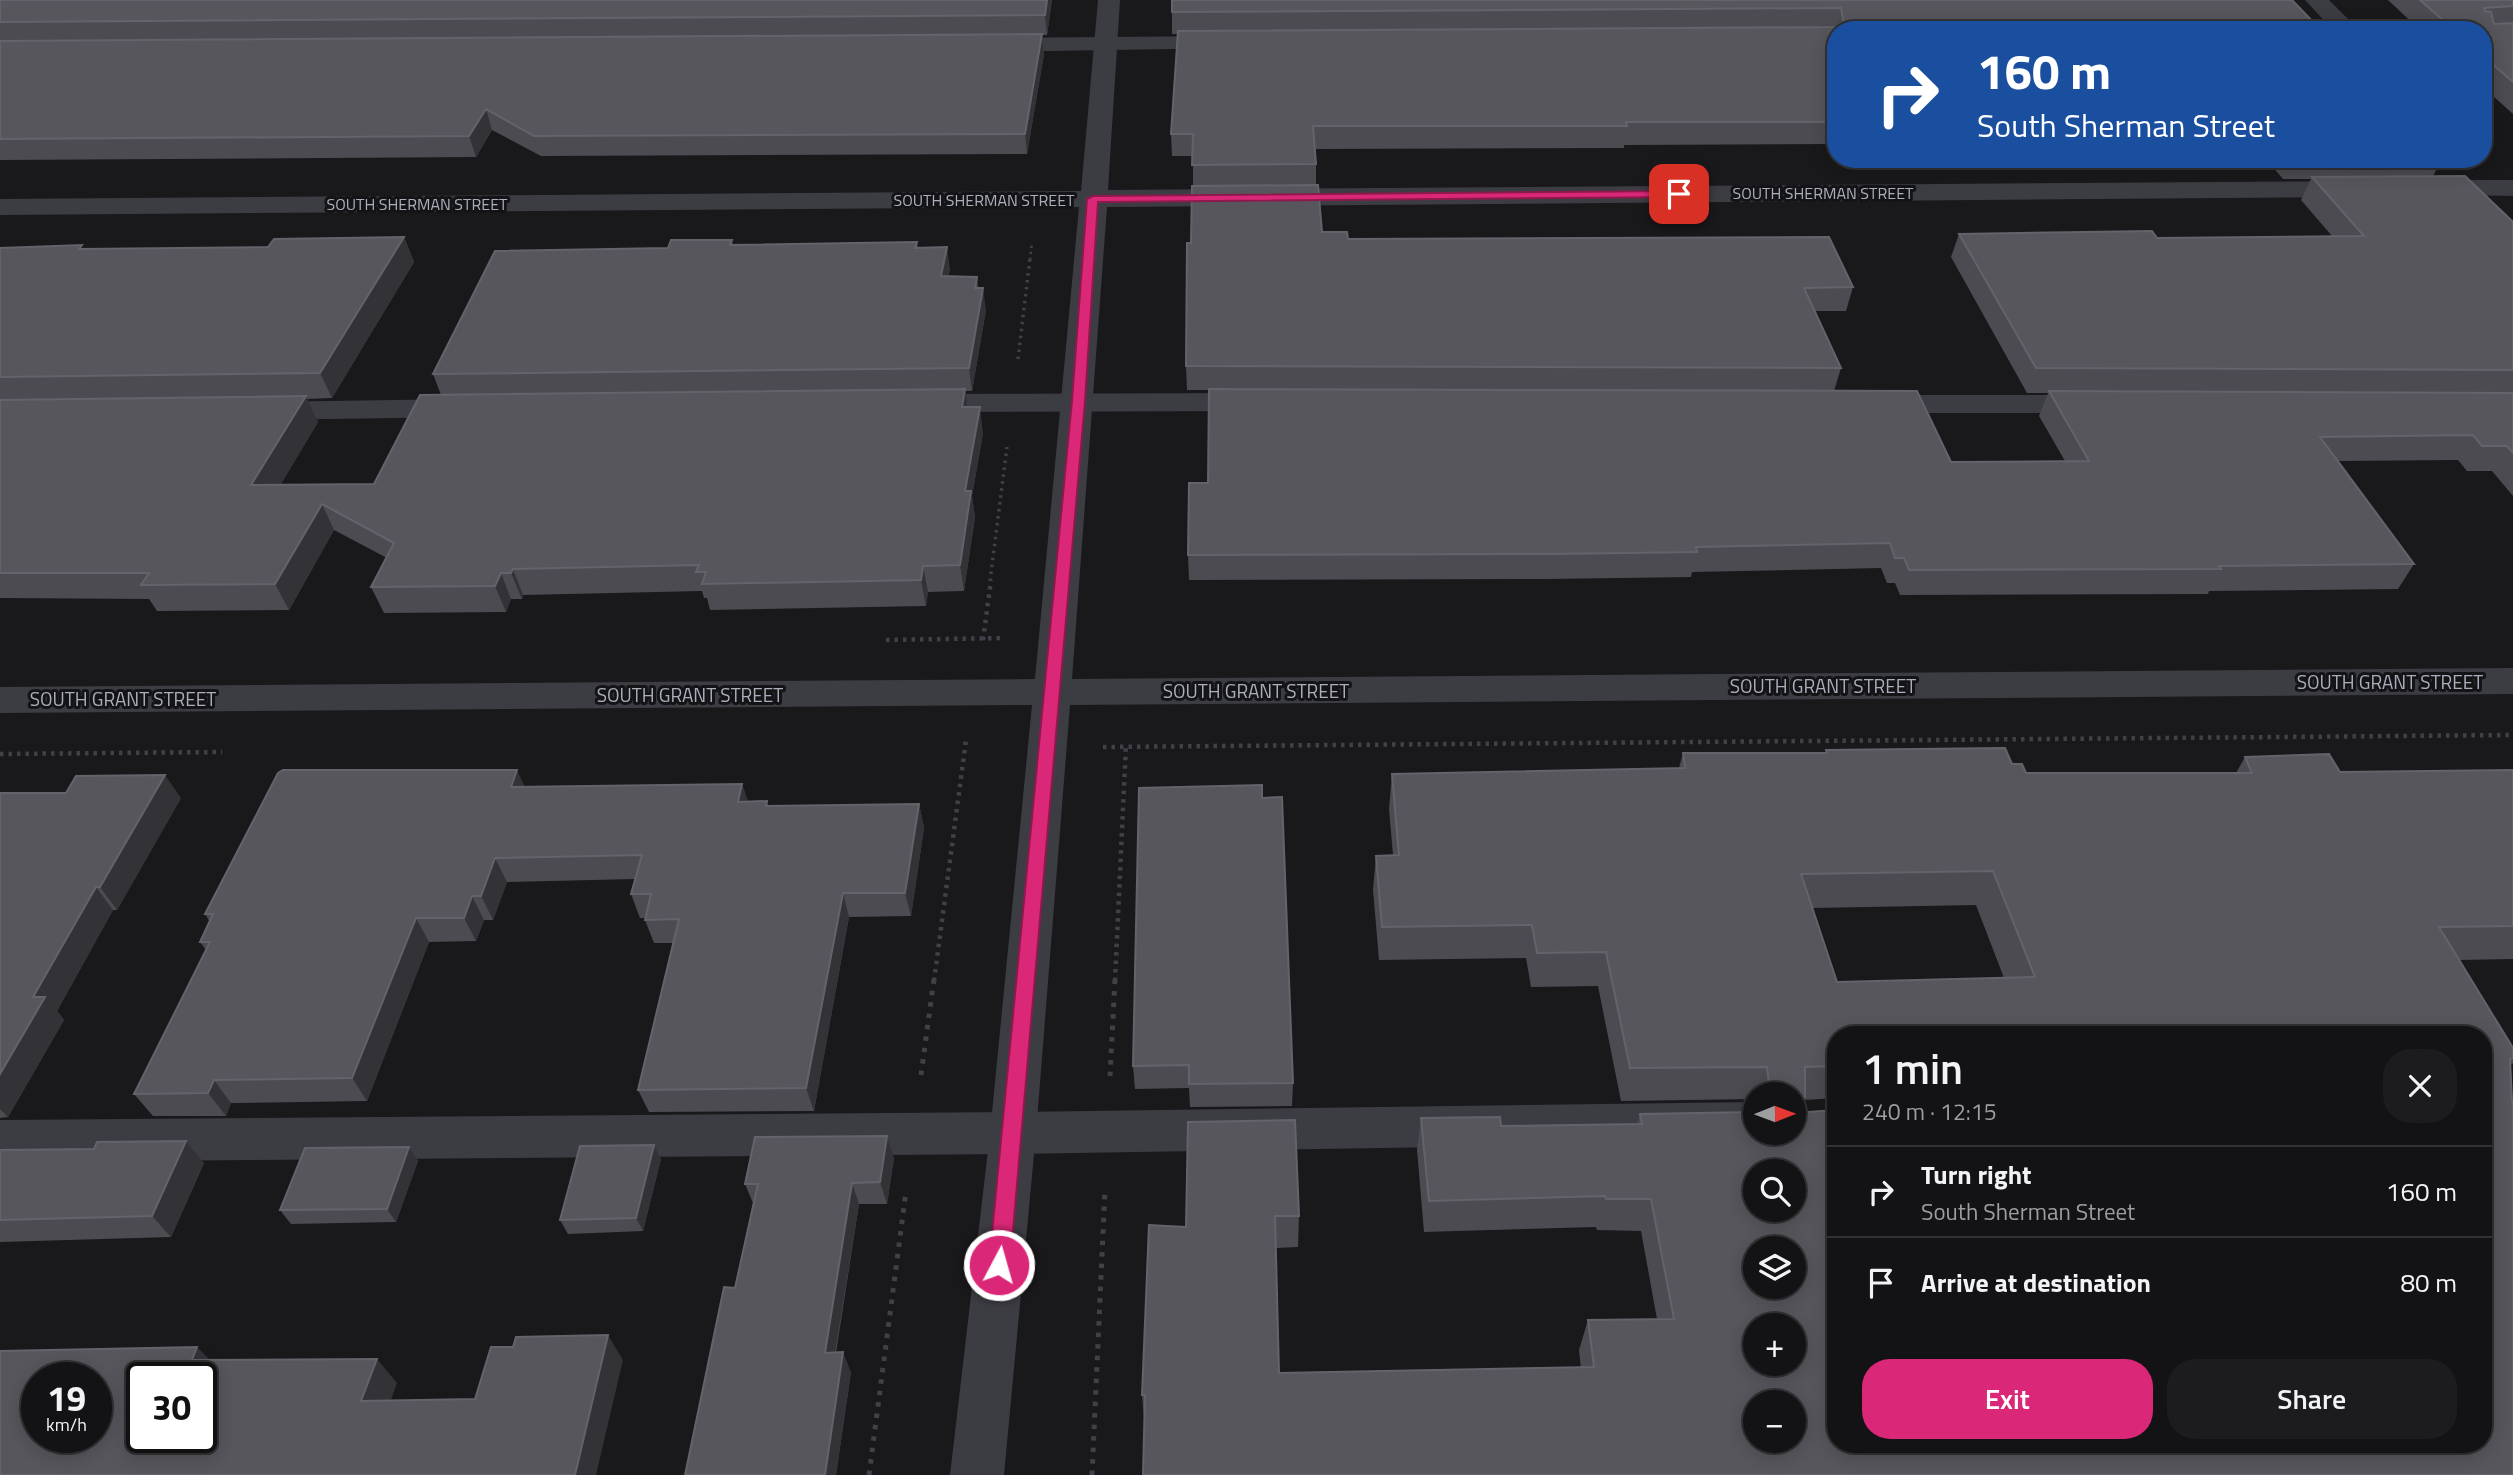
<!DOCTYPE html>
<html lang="en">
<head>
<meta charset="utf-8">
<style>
  :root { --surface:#131315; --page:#1c1c1e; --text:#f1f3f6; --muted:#9d9ea0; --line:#323234; --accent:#db2777 }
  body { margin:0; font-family:"Titillium Web",sans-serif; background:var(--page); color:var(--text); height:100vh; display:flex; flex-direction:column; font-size:26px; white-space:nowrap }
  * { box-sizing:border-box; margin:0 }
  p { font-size:23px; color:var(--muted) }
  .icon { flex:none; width:38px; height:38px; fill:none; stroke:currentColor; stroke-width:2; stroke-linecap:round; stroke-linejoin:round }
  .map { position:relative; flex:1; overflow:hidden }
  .sheet { position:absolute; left:1827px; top:1026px; width:665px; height:427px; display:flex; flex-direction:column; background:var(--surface); border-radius:28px; box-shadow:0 4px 18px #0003,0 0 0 2px var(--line) }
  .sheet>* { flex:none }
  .banner { position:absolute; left:1827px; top:21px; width:665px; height:147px; border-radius:28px; box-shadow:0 4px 18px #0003,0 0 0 2px var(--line); background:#1a4fa0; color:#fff; overflow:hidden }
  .needle { width:46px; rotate:89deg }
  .controls { position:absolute; left:1743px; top:1082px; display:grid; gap:14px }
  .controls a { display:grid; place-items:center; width:63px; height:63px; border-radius:50%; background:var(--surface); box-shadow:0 4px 18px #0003,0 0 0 2px var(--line); font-size:35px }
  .speed { position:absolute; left:21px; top:1362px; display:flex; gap:14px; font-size:35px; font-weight:700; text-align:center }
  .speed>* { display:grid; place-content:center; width:91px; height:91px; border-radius:50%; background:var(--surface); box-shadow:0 4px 18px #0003,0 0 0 2px var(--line); line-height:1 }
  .speed small { font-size:18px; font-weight:400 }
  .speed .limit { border:4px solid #111; border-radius:10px; background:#fff; color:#111 }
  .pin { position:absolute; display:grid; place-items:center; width:60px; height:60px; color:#fff; margin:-30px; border-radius:14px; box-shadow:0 4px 10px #0006 }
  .me { position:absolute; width:77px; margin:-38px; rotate:6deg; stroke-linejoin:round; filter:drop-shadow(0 0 5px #0008) }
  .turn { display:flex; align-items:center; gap:24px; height:147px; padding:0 35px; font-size:32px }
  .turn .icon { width:91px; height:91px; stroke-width:2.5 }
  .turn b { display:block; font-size:49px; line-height:60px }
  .round { display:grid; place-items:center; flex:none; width:74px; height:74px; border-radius:28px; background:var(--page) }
  .overview { display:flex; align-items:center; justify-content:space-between; height:119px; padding:0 35px }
  h1 { font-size:42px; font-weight:600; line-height:52px }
  .button { display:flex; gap:14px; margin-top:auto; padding:14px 35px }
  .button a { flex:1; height:80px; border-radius:28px; background:var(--accent); color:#fff; font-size:28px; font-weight:600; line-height:80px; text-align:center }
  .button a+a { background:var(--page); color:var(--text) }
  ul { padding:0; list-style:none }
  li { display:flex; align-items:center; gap:21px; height:91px; padding:0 35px; border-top:2px solid var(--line) }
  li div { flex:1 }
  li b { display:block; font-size:26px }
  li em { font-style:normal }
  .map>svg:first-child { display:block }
</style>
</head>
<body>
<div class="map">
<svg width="2513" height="1475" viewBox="0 0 2513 1475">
  <rect width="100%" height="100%" fill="#19191c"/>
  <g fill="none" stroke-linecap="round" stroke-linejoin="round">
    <path stroke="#404148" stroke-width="2.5" stroke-dasharray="2.5 3.5" stroke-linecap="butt" d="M1030 260 1032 242"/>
    <path stroke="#404148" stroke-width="3.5" stroke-dasharray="2.5 4.5" stroke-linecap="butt" d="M1018 359 1030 258
      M990 581 1007 447"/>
    <path stroke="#404148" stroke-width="4.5" stroke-dasharray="3.5 5" stroke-linecap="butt" d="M886 640 1004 638
      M983 640 991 580
      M1103 747 2513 735
      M0 754 222 752
      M934 981 966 740
      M1115 981 1126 745"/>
    <path stroke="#404148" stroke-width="5" stroke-dasharray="4.5 7" stroke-linecap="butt" d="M921 1075 934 979
      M1110 1076 1115 979
      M869 1475 906 1191
      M1092 1475 1105 1189"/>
    <path fill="#3c3c43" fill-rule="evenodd" d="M1228 36 1236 38 1240 43 1236 48 991 52 983 50 979 45 983 40 991 38Z
      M1261 393 1272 395 1277 402 1272 409 1261 411 916 412 905 410 900 403 905 396 916 394Z
      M1871 395H2098L2109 397 2114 404 2109 411 2098 413H1871L1860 411 1855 404 1860 397Z
      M463 399 474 401 479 408 474 415 463 417 261 420 250 418 245 411 250 404 261 402Z
      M1755 1102V1132H1773L1772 1136 1755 1142 1013 1154 0 1162V1120L1013 1112Z"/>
    <path fill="#3c3c43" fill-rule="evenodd" d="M1098 0H1120L1108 190 2357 181 2366 183 2370 189 2366 195 2357 197 1107 207 1072 679 2513 668V694L1070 705 1036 1133 1004 1475H950L990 1133 1032 705 0 713V687L1035 679 1079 207 0 215V199L1081 191Z
      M2305 0H2329L2359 30H2333Z
      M2424 180H2513V196L2415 194 2411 188 2415 182Z"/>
  </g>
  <path fill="#4b4b51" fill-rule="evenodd" d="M0 0H1052L1047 35H1042L1044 54 1027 154 541 156 492 130 476 157 0 160Z
    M2292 0 1836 30V144L1624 145V148L1315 149 1316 164V185L1322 232 1348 239 1853 287 1846 311H1814L1841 368 1834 391 1951 462 2065 461 2039 416 2048 393H2027L1951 257 1959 234 2157 238 2332 236 2301 200 2311 179H2283L2266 159H2442L2433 176 2513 222V496L2492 471H2467L2458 460 2338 461 2414 564 2398 589 2209 591 2208 594 1900 595 1895 583H1887L1881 568 1692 572 1691 577 1547 579 1189 580 1188 555 1208 483 1209 390H1187L1186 366 1193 186V156H1172L1171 134 1178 34H1172V12Z
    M2388 0H2513V114L2483 87V30H2420Z
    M404 237 414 262 332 398 307 399 318 422 280 485 374 484 441 395 433 374 668 248 732 240 733 245 917 242 918 248 950 269 948 276 977 277 978 288 986 310 972 391H965L968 407 983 433 972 496 975 517 964 591 928 592 926 606 710 610 707 598H704L702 591 523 595 522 599H511L506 612 384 613 371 587 387 558 334 530 289 610 157 611 149 599 0 598V248L84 249 268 247Z
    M1826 750 2012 764 2026 773H2236L2245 757 2340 772 2513 770V959L2459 960 2513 1048V1063L2511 1065 2513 1475 1144 1418 1142 1395 1186 1227 1188 1122 1299 1216 1298 1247 1276 1248 1279 1373 1581 1368 1579 1350 1588 1320 1657 1319 1641 1231 1597 1230 1596 1227 1424 1232 1417 1150 1421 1118 1501 1126 1637 1124 1640 1114 1794 1132V1094H1755V1103V1099L1621 1101 1598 986 1531 987 1526 958 1379 960 1373 890 1376 856 1393 855 1389 809 1392 774 1679 768 1683 753H1825ZM1976 905 2004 978 1837 982 1812 908ZM1836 1034H2483V1444H1836L1808 1112 1800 1109 1804 1100 1836 1098Z
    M742 784 748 802 767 801 768 806 919 804 924 828 911 916 849 917 814 1111 649 1112 638 1090 673 943H654L645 920V918H640L631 894 635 879 507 882 493 920H484L476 941 429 942 367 1101 231 1103 226 1116H153L134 1094 206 950 200 942 210 922 205 914 525 787Z
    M0 793 181 798 117 910H113L57 1011 64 1020 8 1117 0 1118Z
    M1262 798 1293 1083 1292 1106 1190 1107 1189 1088 1135 1089 1133 1066Z
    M409 1147 418 1161 396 1222 291 1224 280 1210Z
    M0 1150 204 1163 171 1237 0 1242Z
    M894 1158 887 1204H859L836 1353 851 1372 836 1475H685L735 1288 753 1203 745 1184Z
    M661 1159 643 1231 568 1234 560 1220Z"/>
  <path fill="#333337" d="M1047 0H1052L1047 35 1045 15Z
    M1042 34 1044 54 1027 154 1025 134Z
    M486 109 492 130 476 157 469 136Z
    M404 237 414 262 332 398 320 373Z
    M947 247 950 269 944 298 941 276Z
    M983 288 986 310 972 391 969 368Z
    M965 389 969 414 962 407Z
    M306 396 318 422 265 511 251 485Z
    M980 407 983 433 972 496 975 517 964 591 960 565 965 491Z
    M322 504 334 530 289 610 275 584Z
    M923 566 928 592 926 606 921 580Z
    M513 569 523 595 522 599 511 573Z
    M501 573 511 599 506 612 495 586Z
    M517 770 528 794 511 787Z
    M165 775 181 798 117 910 100 887Z
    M742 784 750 808 738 802Z
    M919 804 924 828 911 916 905 893Z
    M495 858 507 882 493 920 481 896Z
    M96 887 113 910 57 1011 64 1020 8 1117 0 1109V1074L33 997Z
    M843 893 849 917 814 1111 806 1088Z
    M472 896 484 920 476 941 464 918Z
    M416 918 429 942 367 1101 352 1078Z
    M214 1080 231 1103 226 1116 208 1093Z
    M887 1136 894 1158 887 1204 880 1182Z
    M186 1141 204 1163 171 1237 152 1216Z
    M654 1145 661 1159 643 1231 636 1218Z
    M409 1147 418 1161 396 1222 387 1209Z
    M852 1183 859 1204 832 1372 825 1353Z
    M608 1335 623 1360 596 1475H575Z
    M197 1347 221 1371 192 1360Z
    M843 1352 851 1372 836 1475H825Z
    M377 1359 397 1383 382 1425 361 1401Z"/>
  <path fill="#56565c" stroke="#63646b" stroke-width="2" fill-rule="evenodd" d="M0 0H1047L1045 15 0 22Z
    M1172 0H2292L2321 30H1836V122H1626L1627 126H1313L1316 164 1192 165 1193 134H1171L1178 31 1841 27 1844 25 1841 8 1172 12Z
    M2420 0H2513V6L2484 8 2485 11 2491 12 2494 24 2513 23V82L2483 56V30H2454Z
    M1042 34 1025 134 534 136 486 109 469 136 0 139V41Z
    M2465 176 2513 222V370L2036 368 1959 234 2152 231 2157 238 2364 236 2312 177Z
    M1318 185 1322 232H1347L1348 239 1829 237 1853 287 1804 288 1841 368 1186 366 1187 243H1191L1192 186Z
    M404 237 320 373 0 377V248L82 245 79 249 268 247 274 239Z
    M671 240H732L730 245 917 242 915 248 947 247 941 276 977 277 975 288H983L969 368 433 374 495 251 668 248Z
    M965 389 962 407H980L965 491H971L960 565 923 566 921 580 702 584 706 572H696L699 565 513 569 511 573H501L495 586 371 587 394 543 322 504 275 584 141 585 149 573H0V400L306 396 251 485 374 484 420 395Z
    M1209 389 1917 391 1951 462 2089 461 2049 391 2513 393V453L2507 446H2482L2473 435 2320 437 2414 564 2219 566 2221 569 1909 570 1904 558H1895L1890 543 1696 547 1697 552 1550 554 1188 555 1189 483H1208Z
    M2005 748 2012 764H2022L2026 773H2252L2245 757 2329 754 2340 772 2513 770V926L2439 927 2513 1048V1058L2510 1059 2512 1101H2513V1475H1143L1145 1395H1142L1149 1225 1186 1227 1188 1122 1295 1120 1299 1216H1275L1279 1373 1594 1367 1588 1320 1674 1319 1651 1199H1606L1605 1196 1429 1201 1421 1118 1500 1117 1501 1126 1642 1124 1640 1114 1755 1112V1132H1794V1107L1808 1112 1836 1110V1444H2483V1034H1836V1066L1805 1067V1097H1794V1094H1770L1767 1067 1630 1068 1606 952 1537 953 1532 925 1382 927 1376 856 1399 855 1392 774 1685 768 1683 753H1827L1826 750ZM1993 871 2035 977 1837 982 1801 874ZM1755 1171H1794V1209H1755ZM1755 1248H1794V1286H1755ZM1755 1325H1794V1363H1755ZM1755 1402H1794V1440H1755Z
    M283 770H517L511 787 742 784 738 802 767 801 766 806 919 804 905 893H843L806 1088 638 1090 679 919 645 920 651 894H631L642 855 495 858 481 896H472L464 918H416L352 1078 214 1080 208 1093 134 1094 210 942H200L213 914H205L278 773Z
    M165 775 100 887H96L33 997H45L0 1074V793H66L76 776Z
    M1262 785V798L1282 797 1293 1083 1189 1084V1065L1133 1066 1139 788Z
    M887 1136 880 1182 852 1183 825 1353 843 1352 825 1475H685L724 1287 735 1288 758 1184H745L755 1137Z
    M186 1141 152 1216 0 1220V1150L94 1149 97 1142Z
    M654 1145 636 1218 560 1220 580 1146Z
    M409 1147 387 1209 280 1210 305 1148Z
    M608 1335 575 1475H0V1351L197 1347 192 1360 377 1359 361 1401 475 1399 491 1347H513L516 1337ZM37 1377H96V1437H37ZM142 1377H201V1437H142Z"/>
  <path fill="#db2777" stroke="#8e194d" stroke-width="2" d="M1679 191 1684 194 1683 197 1098 202 1085 401 1010 1265 1007 1271 999 1274 992 1271 989 1265 1072 401 1087 199 1093 196Z"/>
  <g text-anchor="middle" stroke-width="6" stroke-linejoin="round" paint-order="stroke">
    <g font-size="16" fill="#abafbb" stroke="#141417">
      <text x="1823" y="199">SOUTH SHERMAN STREET</text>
      <text x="984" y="206">SOUTH SHERMAN STREET</text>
      <text x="417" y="210">SOUTH SHERMAN STREET</text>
    </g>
    <g font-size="19" fill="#abafbb" stroke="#141417">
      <text x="2390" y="689">SOUTH GRANT STREET</text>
      <text x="1823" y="693">SOUTH GRANT STREET</text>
      <text x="1256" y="698">SOUTH GRANT STREET</text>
      <text x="690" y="702">SOUTH GRANT STREET</text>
      <text x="123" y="706">SOUTH GRANT STREET</text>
    </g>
  </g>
</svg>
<div class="controls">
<a><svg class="needle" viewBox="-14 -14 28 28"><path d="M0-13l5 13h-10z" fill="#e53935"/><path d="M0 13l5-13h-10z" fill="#9d9ea0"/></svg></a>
<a><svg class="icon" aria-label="search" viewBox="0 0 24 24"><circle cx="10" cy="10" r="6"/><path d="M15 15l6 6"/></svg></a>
<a><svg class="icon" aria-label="layers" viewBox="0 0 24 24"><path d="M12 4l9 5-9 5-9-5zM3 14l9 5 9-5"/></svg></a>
<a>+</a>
<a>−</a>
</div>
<div class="speed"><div>19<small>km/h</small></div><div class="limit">30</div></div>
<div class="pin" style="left:1679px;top:194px;background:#d93025"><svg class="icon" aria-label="arrive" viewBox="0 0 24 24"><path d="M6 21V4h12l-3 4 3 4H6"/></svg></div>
<svg class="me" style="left:999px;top:1265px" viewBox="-20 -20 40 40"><circle r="17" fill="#db2777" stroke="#fff" stroke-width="3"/><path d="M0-11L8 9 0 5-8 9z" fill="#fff"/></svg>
<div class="banner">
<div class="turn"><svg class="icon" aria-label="right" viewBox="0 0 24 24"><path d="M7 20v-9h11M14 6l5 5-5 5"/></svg><div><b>160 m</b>South Sherman Street</div></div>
</div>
<section class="sheet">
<div class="overview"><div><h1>1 min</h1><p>240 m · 12:15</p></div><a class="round"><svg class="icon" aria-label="close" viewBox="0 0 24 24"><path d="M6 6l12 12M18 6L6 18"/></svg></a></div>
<ul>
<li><svg class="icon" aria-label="right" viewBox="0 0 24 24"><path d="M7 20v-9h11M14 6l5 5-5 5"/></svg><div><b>Turn right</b><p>South Sherman Street</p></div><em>160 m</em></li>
<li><svg class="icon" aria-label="arrive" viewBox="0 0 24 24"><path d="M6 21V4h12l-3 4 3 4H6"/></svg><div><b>Arrive at destination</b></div><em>80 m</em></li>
</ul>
<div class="button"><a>Exit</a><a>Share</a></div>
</section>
</div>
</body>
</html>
